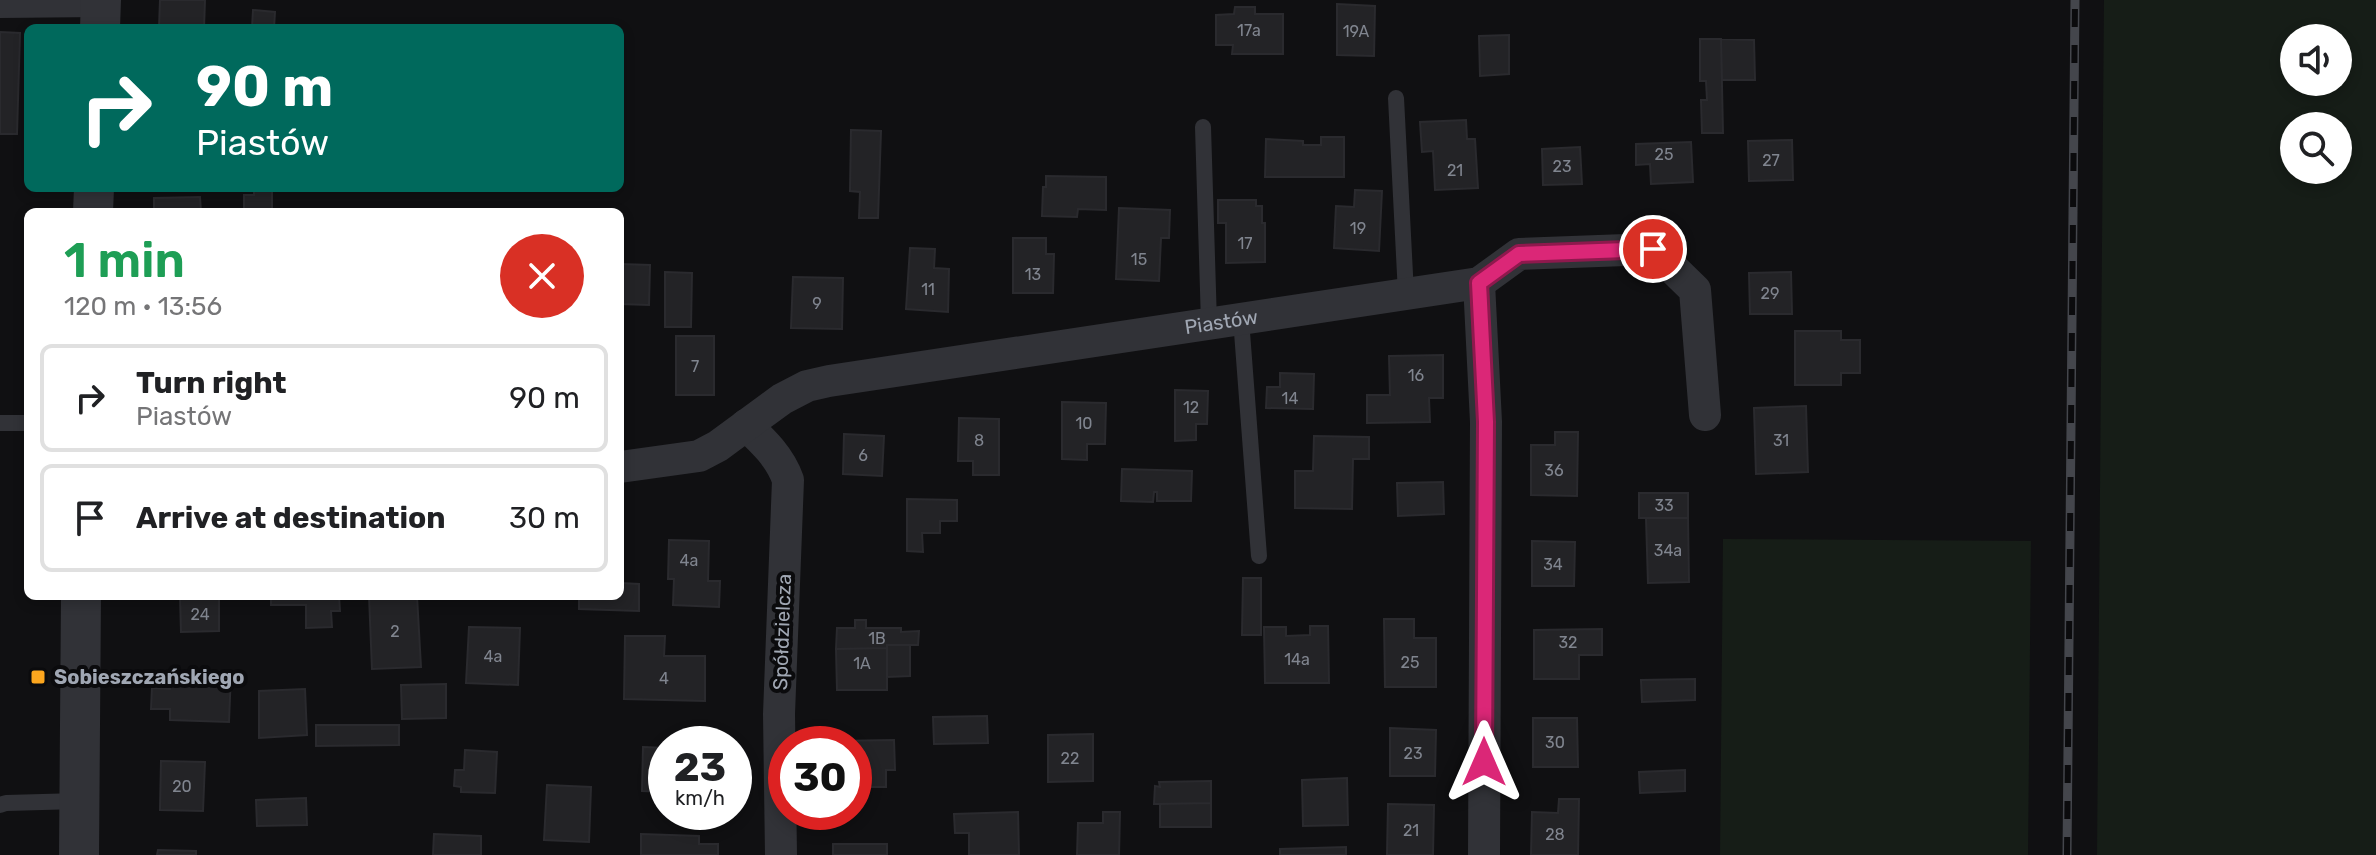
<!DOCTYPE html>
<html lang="en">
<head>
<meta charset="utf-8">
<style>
  :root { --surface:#fff; --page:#f2f2f2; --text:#202124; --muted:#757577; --line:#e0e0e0 }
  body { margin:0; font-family:Rubik,sans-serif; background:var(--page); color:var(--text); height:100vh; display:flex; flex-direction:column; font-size:30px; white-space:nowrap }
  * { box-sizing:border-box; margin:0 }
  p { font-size:26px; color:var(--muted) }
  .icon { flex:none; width:44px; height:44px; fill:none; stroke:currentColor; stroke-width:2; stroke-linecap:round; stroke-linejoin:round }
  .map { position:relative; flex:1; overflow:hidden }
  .details { position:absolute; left:24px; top:208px; width:600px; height:392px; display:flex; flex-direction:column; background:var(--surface); border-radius:12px; box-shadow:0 4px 12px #0003 }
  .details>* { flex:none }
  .banner { position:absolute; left:24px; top:24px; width:600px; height:168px; border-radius:12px; box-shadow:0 4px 12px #0003; background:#00695c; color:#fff; overflow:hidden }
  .controls { position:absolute; left:2280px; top:24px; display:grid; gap:16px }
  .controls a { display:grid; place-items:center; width:72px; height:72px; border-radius:50%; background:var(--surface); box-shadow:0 4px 12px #0003; font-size:40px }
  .speed { position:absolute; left:648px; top:726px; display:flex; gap:16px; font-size:40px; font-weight:700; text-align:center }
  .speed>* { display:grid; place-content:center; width:104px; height:104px; border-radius:50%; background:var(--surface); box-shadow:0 4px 12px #0003; line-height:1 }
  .speed small { font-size:20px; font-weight:400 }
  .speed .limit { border:12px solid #d22; background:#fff; color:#111 }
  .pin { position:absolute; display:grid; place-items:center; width:68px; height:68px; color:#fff; margin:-34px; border:4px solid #fff; border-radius:50%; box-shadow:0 2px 8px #0007 }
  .me { position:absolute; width:88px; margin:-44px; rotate:0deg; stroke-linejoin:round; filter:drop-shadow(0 0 6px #0008) }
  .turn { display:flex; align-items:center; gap:28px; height:168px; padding:0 40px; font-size:36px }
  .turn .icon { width:104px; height:104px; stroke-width:2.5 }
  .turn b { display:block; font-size:56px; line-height:68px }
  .round { display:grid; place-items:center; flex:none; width:84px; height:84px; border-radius:42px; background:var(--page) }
  .head { display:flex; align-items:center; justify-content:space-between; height:136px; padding:0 40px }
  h1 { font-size:48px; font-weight:600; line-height:60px; color:#1e9e55 }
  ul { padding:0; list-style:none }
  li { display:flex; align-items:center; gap:24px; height:108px; margin:0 16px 12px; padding:0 24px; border:4px solid var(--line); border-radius:12px }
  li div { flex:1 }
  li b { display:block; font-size:30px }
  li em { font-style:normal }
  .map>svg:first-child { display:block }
</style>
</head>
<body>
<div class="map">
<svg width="2376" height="855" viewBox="0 0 2376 855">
  <rect width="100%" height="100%" fill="#101012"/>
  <path fill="#161d17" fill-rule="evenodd" d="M2104 0H2376V855H2097ZM2294 38H2338V82H2294ZM2294 126H2338V170H2294Z
    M1723 539 2031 541 2028 855H1720Z"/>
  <path fill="#232326" stroke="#2a2a2e" stroke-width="2" d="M160 0H205L204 28H159Z
    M1337 4 1375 6 1374 56 1337 55Z
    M1235 7H1255V14H1283V54H1232L1233 45H1216V15L1234 14Z
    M253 10 275 12 274 28H252Z
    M0 32 20 33 17 134H0Z
    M1509 35V74L1480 76 1479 36Z
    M1700 39H1721L1723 133H1702L1701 100H1707L1706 81H1700Z
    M1721 39 1754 40 1755 80H1722Z
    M1466 120 1467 139H1475L1478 188 1435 190 1433 151 1422 152 1420 122Z
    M851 130 881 131 878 218H859L860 192 850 191Z
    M1321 137H1344V177H1265L1266 139 1303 141V145H1321Z
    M1792 140 1793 180 1749 181 1748 141Z
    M1691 142 1693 182 1651 184 1650 164 1636 165V144Z
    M1580 147 1582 184 1543 185 1542 149Z
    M1046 176 1106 177V210L1078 209 1077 217 1042 216 1043 187H1046Z
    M254 188H272V212H244V195H254Z
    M1355 190 1382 191 1379 251 1334 248 1336 206 1354 207Z
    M200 197 201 212H154V198Z
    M1218 200H1256V206H1262V223H1265V262L1226 263V223H1218Z
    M1119 208 1170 210 1169 238H1161L1159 281 1116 279Z
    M1013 238H1046V254H1054L1053 293H1013Z
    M910 248 935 249 934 268 949 269 948 312 906 309Z
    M620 264 650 265 649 305 620 304Z
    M665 272 692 273 691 327H665Z
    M1791 272 1792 314H1750L1749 273Z
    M793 277 843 278 842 329 791 328Z
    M1795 331H1841V340H1860V373H1841V385H1795Z
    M676 336H714V395H676Z
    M1443 355V398H1429L1430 422 1367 423V395H1390L1389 356Z
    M1280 373 1314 374 1313 409 1266 408 1267 387H1280Z
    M1175 390 1208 391 1207 424H1196V440L1175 441Z
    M1062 402 1106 403 1105 444H1087V460L1062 459Z
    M1806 406 1808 472 1756 474 1754 408Z
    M959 418 999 419V475H973V461H958Z
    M1555 432H1578L1577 496 1531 495V445H1555Z
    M844 434 884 436 882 476 843 474Z
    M1314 436 1369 437V459H1353L1352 509 1295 508V471H1313Z
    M1122 469 1192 471 1191 501H1157V492H1154L1153 502 1121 501Z
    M1443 482 1444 514 1398 516 1397 483Z
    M1639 493H1688V518H1639Z
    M907 499 957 500V521H940V533H922L923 552 907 551Z
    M1646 518H1688L1689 582 1648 583Z
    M669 540 709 541 708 581H720L719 607 673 605 674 579H668Z
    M1532 541 1575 542 1574 586H1532Z
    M1243 578H1261V635H1242Z
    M620 583 639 584V611L579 609V596H620Z
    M180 596H219V631L181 632Z
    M271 596H339L340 611H331L332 627 306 628V605H271Z
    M369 596H417L421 667 372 669Z
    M1384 619H1414V638H1436V687H1385Z
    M855 620H866V628H901V632L919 631 918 645H887V648L836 649 837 628H855Z
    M1310 626H1328L1329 683H1265L1264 627H1286V636L1310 635Z
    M469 627 520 628 518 685 466 683Z
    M1602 629V655H1579V679H1534V630Z
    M625 636H665L664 656H705V701L624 699Z
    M887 645H910V676L887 677Z
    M887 648V690H837L836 649Z
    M171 671 231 672 229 722 170 720V709H151L152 688 170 689Z
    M1695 679V700L1642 702 1641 680Z
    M446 684V718L402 719 401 685Z
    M305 689 307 735 259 738V691Z
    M987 716 988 743 934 744 933 717Z
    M1533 718H1577L1578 767H1533Z
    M316 725H399V745L316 746Z
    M1390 728 1436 730 1435 776H1390Z
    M1093 734V781L1048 782V735Z
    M894 740 895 770H886V787H854V744H834V741Z
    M643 747 666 748V792L642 791Z
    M465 750 497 752 495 793 461 792V787L454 786 455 770H464Z
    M161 761 205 762 203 811 160 810Z
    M1685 770V791L1640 793 1639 772Z
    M1347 778 1348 825 1303 826 1302 780Z
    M1211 781V803L1154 804 1155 786 1160 787 1159 782Z
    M547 785 591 787 589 842 544 840Z
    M306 798 307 825 257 826 256 800Z
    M1559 799H1579L1578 855H1531L1532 812 1558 813Z
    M1211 803V827H1160V804Z
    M1388 804 1434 805 1433 855H1387Z
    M1018 812 1019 855H969V833H955L954 814Z
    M1103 812H1120L1119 855H1077L1078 823H1103Z
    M434 834 481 836V855H433Z
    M641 834 699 836V844H718V855H641Z
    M833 844H887V855H833Z
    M1346 847V855H1280V849Z
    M158 850 196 851V855H157Z"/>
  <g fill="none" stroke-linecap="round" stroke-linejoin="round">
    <path stroke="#313237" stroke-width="16" d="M1396 98 1406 294
      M1203 127 1209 323
      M1241 319 1259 556
      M0 423H28
      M0 805 6 803 79 801"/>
    <g stroke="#313237" stroke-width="32">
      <path d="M0 2 101 1"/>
      <path d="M1479 283 1486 422 1484 855"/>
      <path d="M746 425C763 441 780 457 788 480L779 714 781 855"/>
      <path id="s1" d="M620 467 699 456 718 446 782 399 807 386 829 381 1479 283 1519 254 1653 249 1695 290 1705 415"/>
    </g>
    <path stroke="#313237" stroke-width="40" d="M100 28 101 0
      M93 212 94 188
      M79 855 81 596"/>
    <g stroke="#44464c" stroke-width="9">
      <path id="rail" d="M2067 855 2075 0"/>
    </g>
    <use href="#rail" stroke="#0b0b0d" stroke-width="6" stroke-dasharray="18" stroke-linecap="butt"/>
  </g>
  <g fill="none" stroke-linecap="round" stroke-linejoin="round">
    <g stroke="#8e194d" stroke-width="20">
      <path id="route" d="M1484 762 1486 422 1479 283 1519 254 1653 249"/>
    </g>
    <use href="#route" stroke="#db2777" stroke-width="14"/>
  </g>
  <rect fill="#fca61e" stroke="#0b0b0d" stroke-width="3" x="30" y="669" width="16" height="16" rx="4"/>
  <g text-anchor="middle" stroke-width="8" stroke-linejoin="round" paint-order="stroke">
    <g font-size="16" fill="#80858f">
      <text x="1249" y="36">17a</text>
      <text x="1356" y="37">19A</text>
      <text x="1664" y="160">25</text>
      <text x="1771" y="166">27</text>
      <text x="1562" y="172">23</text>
      <text x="1455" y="176">21</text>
      <text x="1358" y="234">19</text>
      <text x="1245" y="249">17</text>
      <text x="1139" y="265">15</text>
      <text x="1033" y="280">13</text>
      <text x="928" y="295">11</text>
      <text x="1770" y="299">29</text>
      <text x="817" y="309">9</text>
      <text x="695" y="372">7</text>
      <text x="1416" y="381">16</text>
      <text x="1290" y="404">14</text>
      <text x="1191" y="413">12</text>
      <text x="1084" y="429">10</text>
      <text x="979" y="446">8</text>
      <text x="1781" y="446">31</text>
      <text x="863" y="461">6</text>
      <text x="1554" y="476">36</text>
      <text x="1664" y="511">33</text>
      <text x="1668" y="556">34a</text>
      <text x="689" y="566">4a</text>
      <text x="1553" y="570">34</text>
      <text x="200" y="620">24</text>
      <text x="395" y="637">2</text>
      <text x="877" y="644">1B</text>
      <text x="1568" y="648">32</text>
      <text x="493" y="662">4a</text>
      <text x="1297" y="665">14a</text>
      <text x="1410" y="668">25</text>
      <text x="862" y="669">1A</text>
      <text x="664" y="684">4</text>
      <text x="1555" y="748">30</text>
      <text x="1413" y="759">23</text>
      <text x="1070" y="764">22</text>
      <text x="182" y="792">20</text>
      <text x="1411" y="836">21</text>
      <text x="1555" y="840">28</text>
    </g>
    <g font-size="20" fill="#a0a7b3" stroke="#0b0b0d">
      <text dy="7" stroke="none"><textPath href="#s1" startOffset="628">Piastów</textPath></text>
      <text transform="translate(782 632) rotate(-88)" y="7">Spółdzielcza</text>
    </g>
    <g font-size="20" font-weight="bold" fill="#a0a7b3" stroke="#0b0b0d" text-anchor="start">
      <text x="54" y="684">Sobieszczańskiego</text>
    </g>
  </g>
</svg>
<div class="controls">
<a><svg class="icon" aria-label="sound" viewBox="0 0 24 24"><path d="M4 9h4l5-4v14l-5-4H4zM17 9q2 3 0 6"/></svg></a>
<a><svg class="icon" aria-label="search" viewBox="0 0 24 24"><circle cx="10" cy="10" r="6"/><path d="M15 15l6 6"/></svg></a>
</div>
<div class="speed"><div>23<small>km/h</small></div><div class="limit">30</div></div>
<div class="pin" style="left:1653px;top:249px;background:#d93025"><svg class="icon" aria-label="arrive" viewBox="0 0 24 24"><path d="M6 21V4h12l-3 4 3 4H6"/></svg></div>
<svg class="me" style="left:1484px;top:762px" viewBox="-20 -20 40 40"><path d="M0-17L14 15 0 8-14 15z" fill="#db2777" stroke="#fff" stroke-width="4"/></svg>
<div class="banner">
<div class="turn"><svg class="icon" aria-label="right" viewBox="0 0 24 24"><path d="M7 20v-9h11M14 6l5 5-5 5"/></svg><div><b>90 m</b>Piastów</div></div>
</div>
<section class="details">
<div class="head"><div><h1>1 min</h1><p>120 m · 13:56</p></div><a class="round" style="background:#d93025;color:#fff"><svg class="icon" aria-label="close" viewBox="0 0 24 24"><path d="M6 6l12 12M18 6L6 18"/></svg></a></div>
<ul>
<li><svg class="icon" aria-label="right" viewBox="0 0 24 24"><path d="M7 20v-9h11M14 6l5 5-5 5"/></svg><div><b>Turn right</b><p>Piastów</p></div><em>90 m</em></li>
<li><svg class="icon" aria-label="arrive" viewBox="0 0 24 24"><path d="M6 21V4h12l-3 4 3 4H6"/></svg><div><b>Arrive at destination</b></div><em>30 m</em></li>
</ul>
</section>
</div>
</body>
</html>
